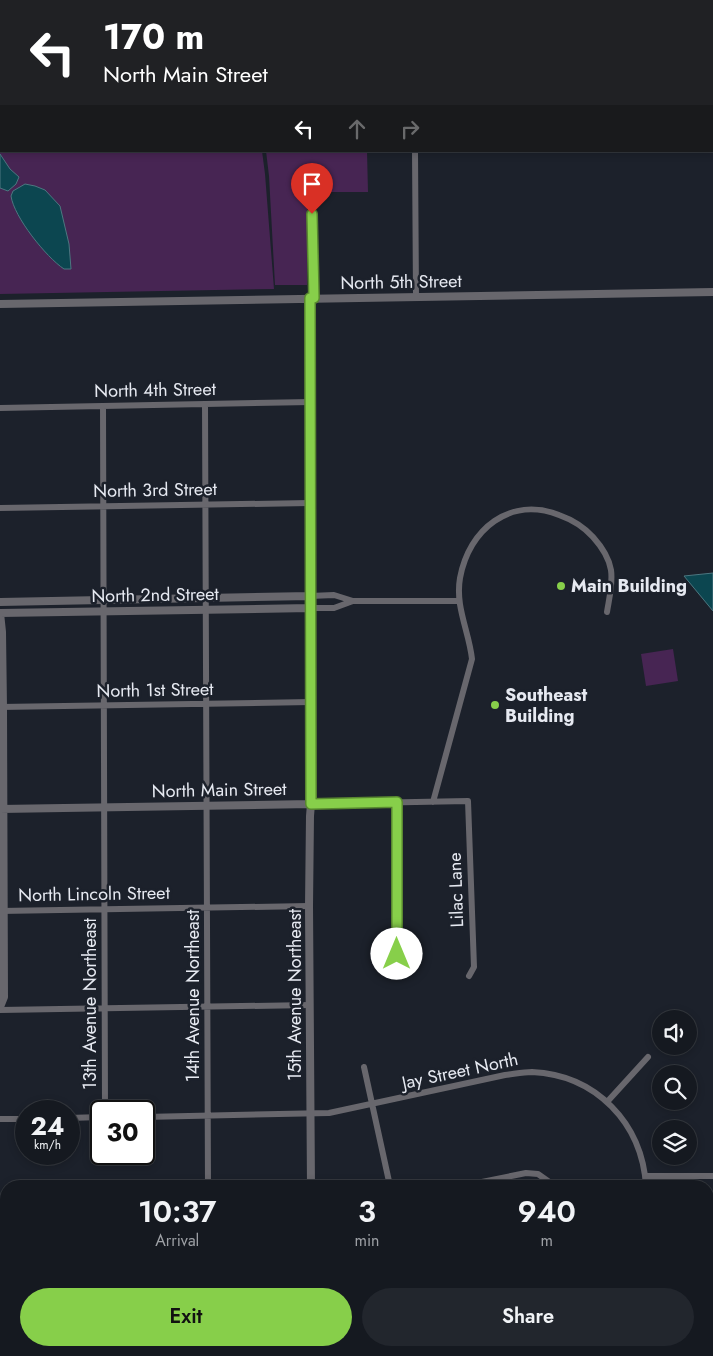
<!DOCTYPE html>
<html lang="en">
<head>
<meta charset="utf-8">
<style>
  :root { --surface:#151920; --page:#22262d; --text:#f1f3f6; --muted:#9da0a5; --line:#34383e; --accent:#87cf4a }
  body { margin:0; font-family:Jost,sans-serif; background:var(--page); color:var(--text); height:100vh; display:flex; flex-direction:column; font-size:19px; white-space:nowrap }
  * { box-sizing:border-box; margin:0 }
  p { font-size:16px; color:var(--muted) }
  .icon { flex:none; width:28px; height:28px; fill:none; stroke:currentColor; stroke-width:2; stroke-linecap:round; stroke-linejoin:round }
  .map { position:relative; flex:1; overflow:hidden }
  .drawer { position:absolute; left:0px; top:1180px; width:714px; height:176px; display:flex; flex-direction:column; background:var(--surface); border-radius:20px 20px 0 0; box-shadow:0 2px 8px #0003,0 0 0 1px var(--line) }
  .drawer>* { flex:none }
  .banner { position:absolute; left:0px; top:0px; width:714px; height:152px; box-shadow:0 2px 8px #0003,0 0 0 1px var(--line); background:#202124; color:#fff; overflow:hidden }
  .tools { position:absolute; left:652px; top:1010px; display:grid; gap:10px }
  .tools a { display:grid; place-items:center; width:45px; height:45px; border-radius:50%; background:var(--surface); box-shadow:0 2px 8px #0003,0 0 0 1px var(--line); font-size:25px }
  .speed { position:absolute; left:15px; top:1100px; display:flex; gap:10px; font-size:25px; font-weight:700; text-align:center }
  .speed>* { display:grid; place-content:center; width:65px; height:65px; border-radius:50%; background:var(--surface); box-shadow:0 2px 8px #0003,0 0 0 1px var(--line); line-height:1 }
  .speed small { font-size:12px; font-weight:400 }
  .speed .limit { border:2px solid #111; border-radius:8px; background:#fff; color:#111 }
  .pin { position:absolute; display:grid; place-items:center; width:42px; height:42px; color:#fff; margin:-51px -21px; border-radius:50% 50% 50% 0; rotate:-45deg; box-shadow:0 0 5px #0007 }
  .pin .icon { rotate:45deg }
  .me { position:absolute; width:55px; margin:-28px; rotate:0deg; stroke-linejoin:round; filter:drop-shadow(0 0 4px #0008) }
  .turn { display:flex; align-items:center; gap:18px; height:105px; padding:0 20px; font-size:22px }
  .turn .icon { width:65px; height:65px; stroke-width:2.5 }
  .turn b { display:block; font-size:35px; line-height:42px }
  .lanes { display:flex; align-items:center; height:48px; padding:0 20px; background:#0003; justify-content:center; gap:25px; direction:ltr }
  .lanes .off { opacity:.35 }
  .eta { display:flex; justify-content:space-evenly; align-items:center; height:85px; text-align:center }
  .eta b { font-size:30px; font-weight:600; line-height:35px }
  .action { display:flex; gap:10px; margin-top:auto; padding:10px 20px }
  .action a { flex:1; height:58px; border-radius:30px; background:var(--accent); color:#111; font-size:20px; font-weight:600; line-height:58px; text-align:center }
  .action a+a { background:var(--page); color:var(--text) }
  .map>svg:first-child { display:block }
</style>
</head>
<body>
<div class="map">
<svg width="713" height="1356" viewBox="0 0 713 1356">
  <rect width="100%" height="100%" fill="#1c212b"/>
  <path fill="#472553" d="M0 0H218L219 1H1V151H262L265 174 274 289 0 294Z
    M266 151H367L368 192H307V285H275L269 176Z
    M673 649 678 681 646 686 641 654Z"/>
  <path fill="#0c4650" stroke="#4d7780" d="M0 154 10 169 19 177 16 184 8 191 0 188Z
    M25 184 35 186 45 190 60 206 69 244 71 269H64C46 257 14 217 11 196L13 191Z
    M713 573V611L684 576Z"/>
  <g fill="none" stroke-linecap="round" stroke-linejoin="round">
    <path stroke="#4d7780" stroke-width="2" d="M144 0V1"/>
    <path stroke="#68676d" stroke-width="6" d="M414 0V1
      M415 151 416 297
      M312 214 314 298
      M205 404 208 1186
      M103 406 105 1111
      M0 408 311 402
      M0 508 310 503
      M310 596 334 595 353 601H458
      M311 608H334L353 601
      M0 707 311 702
      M397 802V954
      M433 802 472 659C469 631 455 607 460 578 469 529 510 496 559 515 573 520 583 526 593 537 602 547 609 558 611 570 613 584 609 599 607 612
      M311 804 468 801 474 967 469 976
      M0 911 309 906
      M0 1010 310 1005
      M364 1067 390 1186
      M607 1102 648 1057
      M144 1117 329 1113 505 1075C514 1074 523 1072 532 1072 596 1075 642 1123 646 1186
      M69 1118 101 1117
      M0 1119H26
      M646 1176H713
      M462 1186 526 1173 538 1174 555 1186
      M0 1219H6
      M0 1318H6
      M397 1350V1356
      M481 1350V1356
      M564 1350V1356
      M647 1350V1356"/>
    <path stroke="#68676d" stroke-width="8" d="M311 298 312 792 310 816 309 906 311 1186
      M0 304 713 292
      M0 602 310 596
      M0 613 2 632 3 707 4 997 0 1007
      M0 613 311 608
      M0 809 311 804
      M312 1350V1356"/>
  </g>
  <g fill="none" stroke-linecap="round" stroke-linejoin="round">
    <g stroke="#588730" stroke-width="12">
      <path id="route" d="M312 214 314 298H310L311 804 397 802V954"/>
    </g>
    <use href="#route" stroke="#87cf4a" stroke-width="9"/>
  </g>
  <g fill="#87cf4a" stroke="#1c212b" stroke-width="2">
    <circle cx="561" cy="586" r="5"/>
    <circle cx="495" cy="705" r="5"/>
  </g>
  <g text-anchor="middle" stroke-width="5" stroke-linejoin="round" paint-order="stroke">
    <g font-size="18" fill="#e6e9f1" stroke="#1c212b">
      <text transform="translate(401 282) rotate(-1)" y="6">North 5th Street</text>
      <text transform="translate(155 390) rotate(-1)" y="6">North 4th Street</text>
      <text transform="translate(155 490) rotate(-1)" y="6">North 3rd Street</text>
      <text transform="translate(155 595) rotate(-1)" y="6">North 2nd Street</text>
      <text transform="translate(155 690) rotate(-1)" y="6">North 1st Street</text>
      <text transform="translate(219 790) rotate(-1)" y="6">North Main Street</text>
      <text transform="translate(456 890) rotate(-92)" y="6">Lilac Lane</text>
      <text transform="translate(94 894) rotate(-1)" y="6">North Lincoln Street</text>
      <text transform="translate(295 995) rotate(-90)" y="6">15th Avenue Northeast</text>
      <text transform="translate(193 996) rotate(-90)" y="6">14th Avenue Northeast</text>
      <text transform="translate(90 1004) rotate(-90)" y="6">13th Avenue Northeast</text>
      <text transform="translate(460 1071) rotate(-12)" y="6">Jay Street North</text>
    </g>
    <g font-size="18" font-weight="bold" fill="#e6e9f1" stroke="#1c212b" text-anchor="start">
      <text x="571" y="592">Main Building</text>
      <text x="505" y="701">Southeast<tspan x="505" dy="21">Building</tspan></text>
    </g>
  </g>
</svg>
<div class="tools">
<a><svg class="icon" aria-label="sound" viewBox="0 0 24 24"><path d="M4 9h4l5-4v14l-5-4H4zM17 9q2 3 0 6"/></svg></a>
<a><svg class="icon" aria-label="search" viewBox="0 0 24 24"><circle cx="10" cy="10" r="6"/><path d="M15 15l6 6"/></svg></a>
<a><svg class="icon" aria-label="layers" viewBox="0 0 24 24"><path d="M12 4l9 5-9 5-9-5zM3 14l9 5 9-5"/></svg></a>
</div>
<div class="speed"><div>24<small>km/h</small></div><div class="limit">30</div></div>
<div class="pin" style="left:312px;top:214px;background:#d93025"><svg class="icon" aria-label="arrive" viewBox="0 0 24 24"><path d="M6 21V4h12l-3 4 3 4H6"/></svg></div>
<svg class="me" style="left:397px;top:954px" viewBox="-20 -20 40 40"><circle r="19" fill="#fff"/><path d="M0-13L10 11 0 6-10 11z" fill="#87cf4a"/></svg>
<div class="banner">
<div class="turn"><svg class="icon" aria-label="left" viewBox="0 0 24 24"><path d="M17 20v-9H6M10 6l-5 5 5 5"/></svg><div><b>170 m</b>North Main Street</div></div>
<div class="lanes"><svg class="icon" aria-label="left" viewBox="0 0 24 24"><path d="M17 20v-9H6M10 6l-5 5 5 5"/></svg><svg class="icon off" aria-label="ahead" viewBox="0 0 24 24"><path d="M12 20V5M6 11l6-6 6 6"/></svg><svg class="icon off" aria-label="right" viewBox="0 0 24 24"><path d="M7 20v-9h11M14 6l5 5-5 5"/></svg></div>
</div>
<section class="drawer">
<div class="eta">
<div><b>10:37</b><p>Arrival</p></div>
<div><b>3</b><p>min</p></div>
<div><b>940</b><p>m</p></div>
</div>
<div class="action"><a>Exit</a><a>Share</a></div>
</section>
</div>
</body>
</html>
